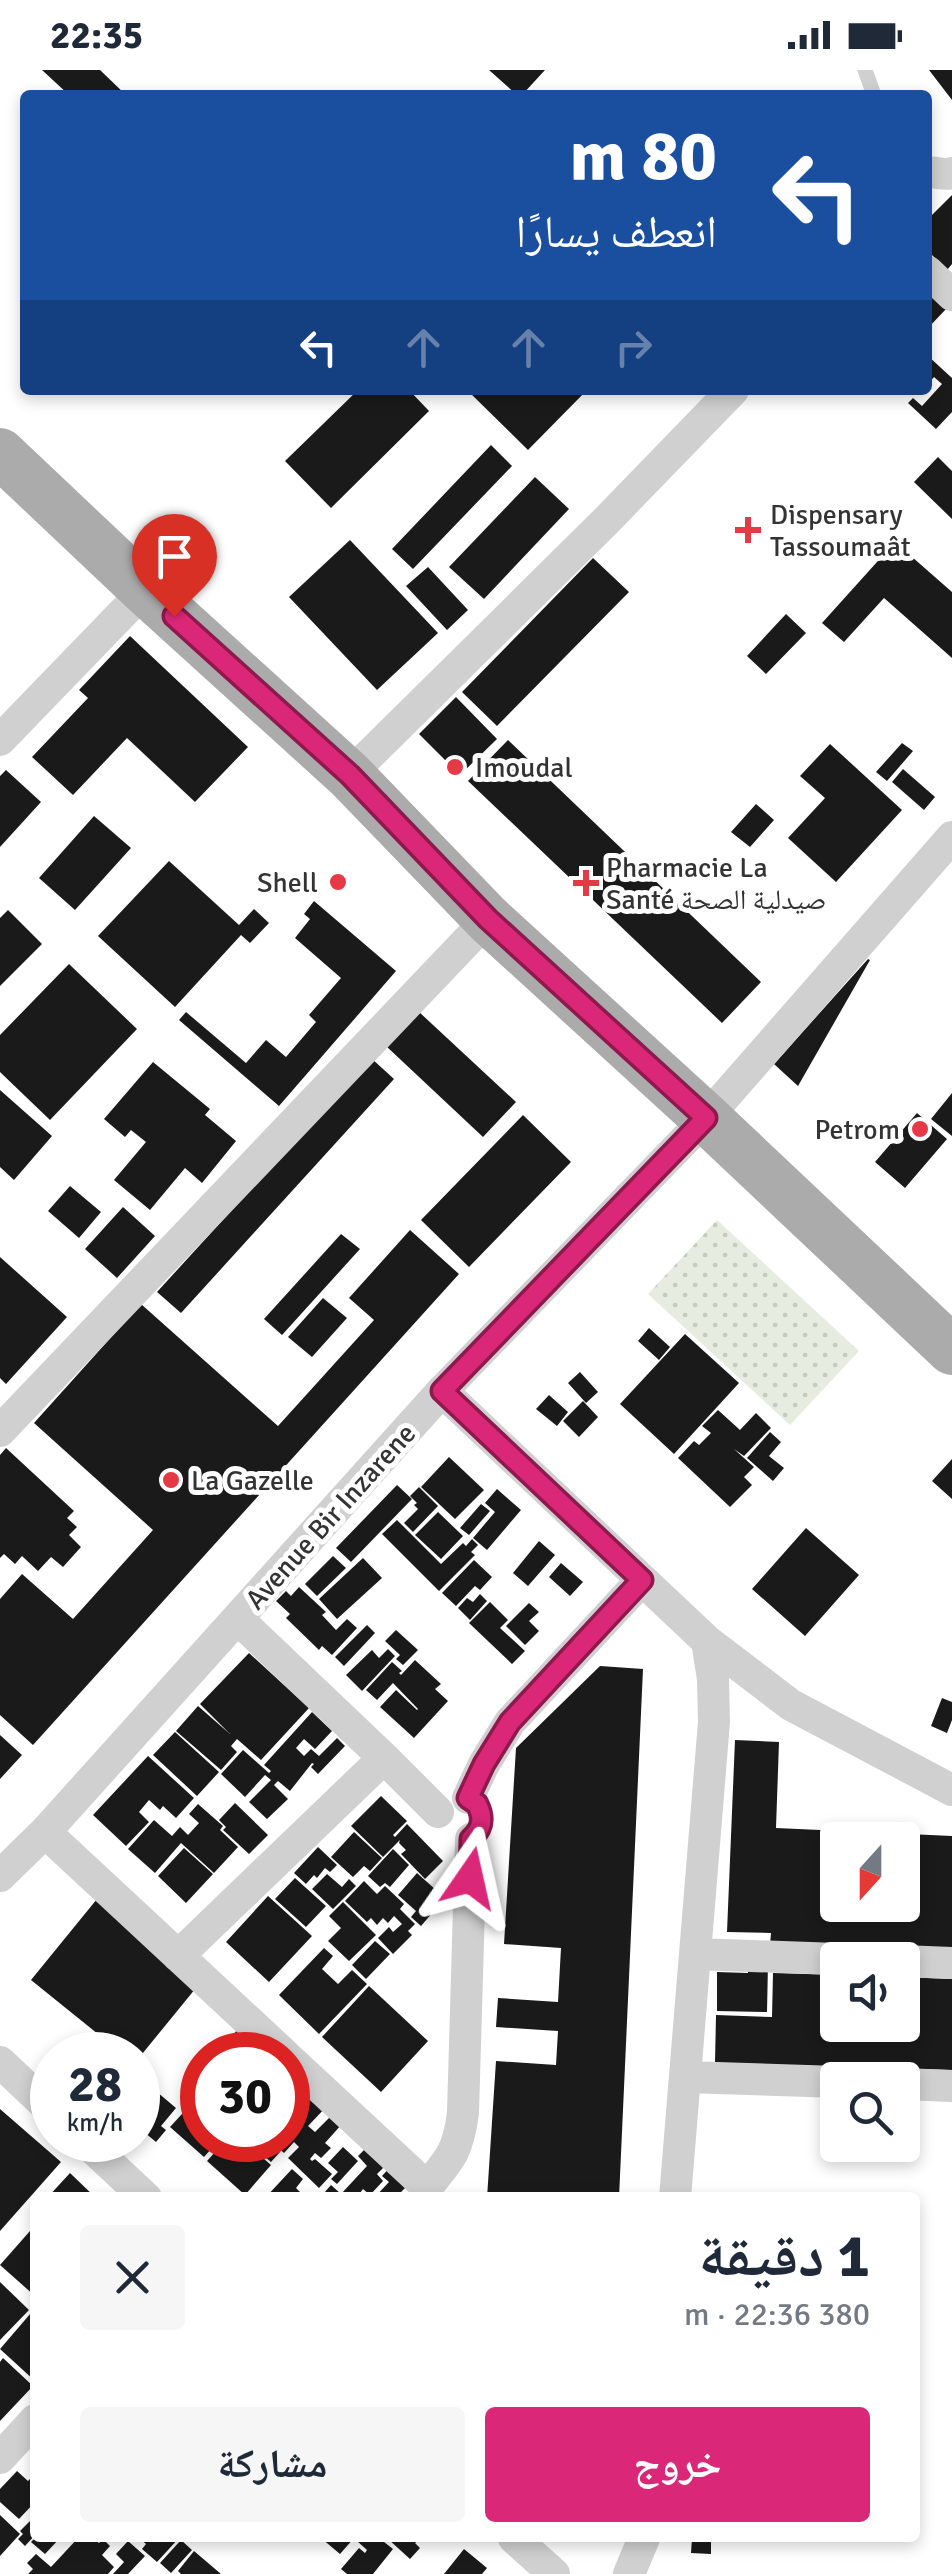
<!DOCTYPE html>
<html lang="ar">
<head>
<meta charset="utf-8">
<style>
  :root { --surface:#fff; --page:#f6f6f7; --text:#1f2937; --muted:#747a83; --accent:#db2777 }
  body { margin:0; font-family:Signika,"Noto Naskh Arabic",sans-serif; background:var(--page); color:var(--text); direction:rtl; height:100vh; display:flex; flex-direction:column; font-size:38px; white-space:nowrap }
  * { box-sizing:border-box; margin:0 }
  p { font-size:32px; color:var(--muted) }
  .icon { flex:none; width:55px; height:55px; fill:none; stroke:currentColor; stroke-width:2; stroke-linecap:round; stroke-linejoin:round }
  .map { position:relative; flex:1; overflow:hidden; direction:ltr }
  .panel { position:absolute; left:30px; top:2122px; width:890px; height:350px; display:flex; flex-direction:column; background:var(--surface); border-radius:10px; box-shadow:0 5px 15px #0003; direction:rtl }
  .panel>* { flex:none }
  .banner { position:absolute; left:20px; top:20px; width:912px; height:305px; border-radius:10px; box-shadow:0 5px 15px #0003; direction:rtl; background:#1a4fa0; color:#fff; overflow:hidden }
  .needle { width:65px; rotate:201deg }
  .fabs { position:absolute; left:820px; top:1752px; display:grid; gap:20px }
  .fabs a { display:grid; place-items:center; width:100px; height:100px; border-radius:10px; background:var(--surface); box-shadow:0 5px 15px #0003; font-size:50px }
  .speed { position:absolute; left:30px; top:1962px; display:flex; gap:20px; font-size:50px; font-weight:700; text-align:center }
  .speed>* { display:grid; place-content:center; width:130px; height:130px; border-radius:50%; background:var(--surface); box-shadow:0 5px 15px #0003; line-height:1 }
  .speed small { font-size:25px; font-weight:400 }
  .speed .limit { border:15px solid #d22; background:#fff; color:#111 }
  .pin { position:absolute; display:grid; place-items:center; width:85px; height:85px; color:#fff; margin:-102px -42px; border-radius:50% 50% 50% 0; rotate:-45deg; box-shadow:0 0 10px #0007 }
  .pin .icon { rotate:45deg }
  .me { position:absolute; width:110px; margin:-55px; rotate:11deg; stroke-linejoin:round; filter:drop-shadow(0 0 8px #0008) }
  .turn { display:flex; align-items:center; gap:35px; height:210px; padding:0 50px; font-size:45px }
  .turn .icon { width:130px; height:130px; stroke-width:2.5 }
  .turn b { display:block; font-size:70px; line-height:85px }
  .lanes { display:flex; align-items:center; height:95px; padding:0 50px; background:#0003; justify-content:center; gap:50px; direction:ltr }
  .lanes .off { opacity:.35 }
  .round { display:grid; place-items:center; flex:none; width:105px; height:105px; border-radius:10px; background:var(--page) }
  .overview { display:flex; align-items:center; justify-content:space-between; height:170px; padding:0 50px }
  h1 { font-size:60px; font-weight:700; line-height:75px }
  .primary-button { display:flex; gap:20px; margin-top:auto; padding:20px 50px }
  .primary-button a { flex:1; height:115px; border-radius:10px; background:var(--accent); color:#fff; font-size:40px; font-weight:700; line-height:115px; text-align:center }
  .primary-button a+a { background:var(--page); color:var(--text) }
  .status { display:flex; justify-content:space-between; align-items:center; height:70px; padding:0 50px; background:var(--surface); direction:ltr }
  .status svg { height:28px; fill:currentColor }
  .map>svg:first-child { display:block }
</style>
</head>
<body>
<div class="status"><b>22:35</b><svg viewBox="0 0 49 12"><path d="M0 12V9h3v3zM5 12V6h3v6zM10 12V3h3v9zM15 12V0h3v12zM26 1h20v11H26zM47 4h2v5h-2z"/></svg></div>
<div class="map">
<svg width="952" height="2504" viewBox="0 0 952 2504">
  <defs>
    <pattern id="grass-dots" width="8" height="8" patternUnits="userSpaceOnUse" patternTransform="scale(2.5)"><rect width="8" height="8" fill="#e6ecdf"/><path d="M2 2h.1M6 6h.1" fill="none" stroke="#c6cbc0" stroke-width="1.8" stroke-linecap="round"/></pattern>
  </defs>
  <rect width="100%" height="100%" fill="#fff"/>
  <path fill="url(#grass-dots)" d="M717 1150 859 1281 790 1355 648 1224Z"/>
  <path fill="#1a1a1a" fill-rule="evenodd" d="M42 0H100L126 25H69Z
    M489 0H545L522 25H517Z
    M929 0H952V30Z
    M952 125V194L947 200 928 181V149Z
    M928 221 946 239 928 258Z
    M928 286 952 308V342L936 359 908 333 913 328 922 336 942 314 934 307 928 314Z
    M358 320H409L429 341 331 438 285 391Z
    M467 320H587L528 380Z
    M491 375 512 396 413 499 392 479Z
    M938 387 952 401V449L914 412Z
    M535 407 569 439 484 529 449 497Z
    M350 470 438 563 377 620 289 527Z
    M895 472 952 522V588L884 528 844 572 822 553Z
    M593 488 629 522 497 656 462 622Z
    M428 497 468 540 447 560 406 516Z
    M786 544 806 563 766 604 747 586Z
    M130 566 248 677 195 732 127 668 73 725 32 687 88 628 79 620Z
    M456 627 497 669 460 705 419 664Z
    M508 670 761 912 722 953 468 711Z
    M902 673 913 681 887 711 876 702Z
    M830 674 902 740 836 812 788 768 825 728 800 706Z
    M903 699 935 727 924 740 892 712Z
    M6 700 41 732 0 777V706Z
    M756 734 774 750 750 777 731 762Z
    M94 746 131 778 75 840 39 808Z
    M169 791 239 855 254 839 269 853 250 873 241 865 175 937 98 866Z
    M314 831 396 901 279 1036 179 950 186 942 246 993 266 970 286 987 316 952 309 945 341 908 295 868 310 849 304 844Z
    M8 840 42 874 0 916V848Z
    M868 889 870 890 798 1016 774 994Z
    M69 894 137 959 50 1050 0 1002V965Z
    M418 941 516 1032 483 1067 386 976Z
    M371 988 394 1009 181 1243 157 1222Z
    M153 992 210 1039 205 1045 236 1071 202 1113 185 1098 150 1140 114 1110 146 1072 131 1060 125 1067 104 1049Z
    M0 1020 52 1066 14 1110 0 1097Z
    M952 1023V1066L931 1049Z
    M917 1043 947 1069 905 1118 875 1092Z
    M523 1045 571 1092 469 1197 421 1150Z
    M70 1116 101 1142 79 1168 48 1141Z
    M123 1137 155 1166 117 1208 85 1179Z
    M410 1160 459 1204 33 1675 0 1645V1529L22 1504 73 1549 153 1460 34 1353 141 1234 278 1356 374 1250 349 1228Z
    M341 1164 360 1179 282 1265 264 1249Z
    M0 1187 67 1247 6 1314 0 1308Z
    M323 1228 347 1248 312 1287 288 1267Z
    M649 1258 670 1277 659 1290 638 1271Z
    M685 1264 739 1313 674 1384 620 1334Z
    M580 1302 598 1322 586 1333 568 1313Z
    M549 1325 568 1342 557 1356 536 1339Z
    M583 1331 598 1347 579 1367 563 1351Z
    M718 1340 740 1360 756 1343 771 1358 744 1386 734 1379 754 1397 744 1407 752 1415 730 1437 678 1388 694 1371 699 1375 711 1363 702 1356Z
    M770 1362 781 1372 769 1386 784 1398 773 1411 747 1388Z
    M6 1378 74 1441 67 1448 77 1457 69 1465 81 1477 63 1497 51 1487 38 1501 22 1486 15 1494 4 1484 0 1488V1385Z
    M449 1387 484 1420 455 1449 421 1417Z
    M952 1389V1429L932 1411Z
    M397 1415 412 1429 351 1492 336 1478Z
    M419 1417 438 1436 413 1462 404 1453 418 1439 414 1435 417 1433 410 1426Z
    M497 1419 521 1440 487 1480 473 1468 495 1442 485 1433Z
    M481 1434 490 1441 469 1465 460 1458Z
    M438 1442 463 1466 441 1489 415 1465Z
    M397 1450 441 1494 463 1473 466 1476 472 1469 478 1475 471 1482 475 1485 439 1521 382 1464Z
    M806 1458 859 1505 805 1566 752 1519Z
    M539 1471 555 1485 528 1516 513 1503Z
    M333 1486 346 1498 317 1526 305 1514Z
    M363 1488 382 1508 337 1549 319 1529Z
    M474 1490 492 1507 480 1520 475 1516 456 1536 442 1523Z
    M561 1493 583 1512 570 1526 549 1507Z
    M299 1517 326 1542 322 1545 336 1560 347 1549 357 1558 332 1585 322 1576 319 1580 286 1548 290 1544 276 1531 286 1521 291 1526Z
    M480 1524 487 1531 470 1550 458 1538 467 1528 473 1532Z
    M490 1532 508 1550 500 1558 525 1581 512 1594 469 1553Z
    M529 1533 539 1542 529 1551 539 1561 525 1575 506 1556Z
    M367 1555 375 1563 344 1596 335 1587Z
    M396 1560 418 1580 403 1595 396 1589 400 1585 385 1571Z
    M388 1579 395 1586 362 1621 346 1605 372 1580 379 1588Z
    M249 1583 309 1638 261 1690 237 1669 231 1676 237 1682 221 1700 176 1661 198 1636 230 1664 200 1634Z
    M415 1590 441 1614 435 1619 448 1631 414 1668 380 1637 396 1620 417 1640 418 1639 393 1613 377 1630 366 1620 392 1592 402 1601 399 1603 401 1605Z
    M600 1596 643 1599 619 2128H487L496 1991 556 1995 558 1961 496 1957 498 1928 558 1932 561 1878 504 1874 516 1678Z
    M942 1628 952 1632V1650L947 1663 931 1656Z
    M312 1642 332 1661 315 1679 304 1669 296 1678 304 1686 311 1679 319 1686 337 1668 345 1676 318 1704 311 1697 314 1694 312 1693 290 1721 278 1711 274 1715 288 1729 267 1749 249 1732 271 1710 265 1705 245 1727 221 1704 243 1680 269 1703 271 1701 264 1695Z
    M175 1662 219 1702 197 1726 153 1685Z
    M0 1665 22 1685 0 1709Z
    M735 1670 779 1672 776 1758 952 1766V1883L770 1875 771 1863 727 1862ZM838 1770H902V1835H838Z
    M148 1686 194 1728 176 1748 163 1736 160 1740 149 1730 139 1742 149 1752 126 1776 93 1745Z
    M381 1726 407 1751 393 1765 395 1767 407 1754 443 1791 425 1809 401 1784 406 1780 399 1773 400 1770 383 1787 351 1756Z
    M235 1733 268 1765 249 1784 223 1760 226 1757 219 1750Z
    M198 1734 223 1756 220 1760 238 1777 214 1803 181 1773 155 1803 128 1779 154 1750 172 1766 180 1757 188 1765 199 1753 189 1744Z
    M354 1762 382 1788 370 1801 364 1796 353 1807 331 1787Z
    M318 1777 337 1795 330 1802 325 1798 317 1808 314 1805 306 1814 294 1803Z
    M184 1778 213 1804 186 1833 158 1806Z
    M393 1779 409 1795 390 1817 385 1813 380 1817 368 1806Z
    M417 1803 445 1828 421 1856 411 1847 416 1841 398 1825Z
    M327 1804 342 1817 349 1809 356 1816 333 1839 312 1819Z
    M295 1808 326 1836 306 1857 275 1829Z
    M364 1811 377 1824 385 1816 404 1834 400 1839 415 1854 408 1861 412 1865 393 1884 378 1868 389 1857 393 1862 402 1854 394 1846 388 1853 383 1848 377 1855 371 1848 367 1852 345 1831Z
    M268 1826 312 1866 269 1912 226 1872Z
    M97 1829 200 1913 138 1989V1985H124L31 1910Z
    M343 1832 376 1865 349 1891 328 1871 341 1858 329 1846Z
    M375 1871 390 1884 366 1909 352 1895Z
    M324 1878 333 1886 322 1899 338 1914 352 1900 367 1914 319 1964 279 1925Z
    M748 1893H768L767 1942 717 1941V1902L748 1903Z
    M773 1903 838 1905V1955H902V1907L952 1909V2000L715 1993 716 1945 772 1947Z
    M369 1916 428 1971 381 2022 322 1967Z
    M241 1956 268 1985H220L217 1982Z
    M138 2006 176 2038 161 2056 166 2060 156 2072 138 2057Z
    M303 2013 327 2036 308 2056 315 2062 332 2045 342 2054 325 2073 331 2078 321 2088 315 2083 310 2089 312 2091 315 2089 332 2104 319 2118 288 2088 299 2077 294 2072 284 2083 275 2075 279 2070H288V2045L300 2031 292 2024Z
    M193 2032 202 2040V2070H219L204 2087 170 2057Z
    M0 2039 61 2092 0 2161Z
    M226 2070H242L271 2095 245 2125 207 2091Z
    M245 2070H266L280 2082 271 2092Z
    M343 2077 358 2091 337 2114 331 2109 338 2102 328 2093Z
    M367 2077 386 2095 377 2104 383 2111 370 2125 363 2119 356 2128H329L324 2123 331 2115 341 2124 367 2096 358 2086Z
    M391 2096 409 2114 395 2128H374L389 2112 382 2106Z
    M292 2099 303 2109 296 2118 306 2128H265Z
    M70 2103 96 2128H47Z
    M30 2161 35 2165V2226L0 2195Z
    M0 2212 29 2240 0 2270Z
    M31 2243 35 2246V2311L0 2279Z
    M3 2288 33 2316 0 2351V2292Z
    M17 2401 28 2411 30 2409 35 2414V2432L19 2449 0 2432V2419Z
    M0 2445 20 2464 0 2486Z
    M35 2446V2465L25 2476 18 2469 23 2464 20 2461Z
    M35 2468H60L45 2484 31 2472Z
    M78 2468H92L99 2473 103 2469 110 2476 102 2485 114 2497 108 2504H28L33 2499 27 2493 36 2484 51 2497Z
    M139 2468H179L157 2492 142 2479 146 2474Z
    M321 2468H354L340 2484Z
    M360 2468H379L393 2479 373 2504H347L341 2499 359 2478 365 2483 367 2480 357 2471Z
    M387 2468H421L415 2473 420 2478 410 2489Z
    M692 2468H711V2484L691 2483Z
    M181 2470 192 2480 171 2503 160 2493Z
    M128 2471 145 2486 128 2504H113L124 2492 116 2484Z
    M464 2479 487 2498 482 2504H444Z
    M194 2481 221 2504H181L178 2501Z"/>
  <g fill="none" stroke-linecap="round" stroke-linejoin="round">
    <path stroke="#d0d0d0" stroke-width="15" d="M865 0 874 25"/>
    <path stroke="#d0d0d0" stroke-width="32" d="M928 103C936 101 944 106 952 103
      M928 202 952 225
      M0 670 145 520
      M349 705 607 450 733 320
      M442 1321 707 1571 713 1609 714 1652 675 2128
      M0 1361 488 849
      M238 1549 384 1688
      M707 1571 791 1635 952 1720
      M468 1728 484 1694 510 1652 642 1510
      M45 1762 285 1985
      M0 1806 45 1762 442 1321 706 1048 952 767
      M695 1884 866 1890
      M178 1886 384 1688 438 1742
      M902 1891 952 1893
      M288 1988 427 2117C451 2088 458 2081 463 2043L471 1769
      M0 1992 52 2041
      M685 2007 838 2012
      M902 2014 952 2016
      M84 2070 146 2128
      M0 2388 35 2350
      M514 2468 554 2504
      M629 2504 644 2468"/>
    <path stroke="#ababab" stroke-width="50" d="M0 383 145 520 349 705 488 849 706 1048 952 1280"/>
  </g>
  <g fill="none" stroke-linecap="round" stroke-linejoin="round">
    <g stroke="#8e194d" stroke-width="25">
      <path id="route" d="M174 546 350 705 488 849 706 1048 442 1321 642 1510 510 1652 484 1694 468 1728 477 1734C484 1748 483 1758 471 1769L470 1808"/>
    </g>
    <use href="#route" stroke="#db2777" stroke-width="18"/>
  </g>
  <g fill="#e63946" stroke="#fff" stroke-width="4">
    <path d="M743 445h10v10h10v10h-10v10h-10v-10h-10v-10h10z"/>
    <circle cx="455" cy="697" r="10"/>
    <circle cx="338" cy="812" r="10"/>
    <path d="M581 798h10v10h10v10h-10v10h-10v-10h-10v-10h10z"/>
    <circle cx="920" cy="1059" r="10"/>
    <circle cx="171" cy="1410" r="10"/>
  </g>
  <g text-anchor="middle" stroke-width="10" stroke-linejoin="round" paint-order="stroke">
    <g font-size="28" fill="#333" stroke="#fff" text-anchor="start">
      <text x="770" y="454">Dispensary<tspan x="770" dy="32">Tassoumaât</tspan></text>
      <text x="475" y="707">Imoudal</text>
      <text x="606" y="807">Pharmacie La<tspan x="606" dy="32">Santé صيدلية الصحة</tspan></text>
      <text x="318" y="822" text-anchor="end">Shell</text>
      <text x="900" y="1069" text-anchor="end">Petrom</text>
      <text x="191" y="1420">La Gazelle</text>
    </g>
    <g font-size="28" fill="#333" stroke="#fff">
      <text transform="translate(330 1446) rotate(-48)" y="10">Avenue Bir Inzarene</text>
    </g>
  </g>
</svg>
<div class="fabs">
<a><svg class="needle" viewBox="-14 -14 28 28"><path d="M0-13l5 13h-10z" fill="#e53935"/><path d="M0 13l5-13h-10z" fill="#747a83"/></svg></a>
<a><svg class="icon" aria-label="sound" viewBox="0 0 24 24"><path d="M4 9h4l5-4v14l-5-4H4zM17 9q2 3 0 6"/></svg></a>
<a><svg class="icon" aria-label="search" viewBox="0 0 24 24"><circle cx="10" cy="10" r="6"/><path d="M15 15l6 6"/></svg></a>
</div>
<div class="speed"><div>28<small>km/h</small></div><div class="limit">30</div></div>
<div class="pin" style="left:174px;top:546px;background:#d93025"><svg class="icon" aria-label="arrive" viewBox="0 0 24 24"><path d="M6 21V4h12l-3 4 3 4H6"/></svg></div>
<svg class="me" style="left:470px;top:1808px" viewBox="-20 -20 40 40"><path d="M0-17L14 15 0 8-14 15z" fill="#db2777" stroke="#fff" stroke-width="4"/></svg>
<div class="banner">
<div class="turn"><svg class="icon" aria-label="left" viewBox="0 0 24 24"><path d="M17 20v-9H6M10 6l-5 5 5 5"/></svg><div><b>80 m</b>انعطف يسارًا</div></div>
<div class="lanes"><svg class="icon" aria-label="left" viewBox="0 0 24 24"><path d="M17 20v-9H6M10 6l-5 5 5 5"/></svg><svg class="icon off" aria-label="ahead" viewBox="0 0 24 24"><path d="M12 20V5M6 11l6-6 6 6"/></svg><svg class="icon off" aria-label="ahead" viewBox="0 0 24 24"><path d="M12 20V5M6 11l6-6 6 6"/></svg><svg class="icon off" aria-label="right" viewBox="0 0 24 24"><path d="M7 20v-9h11M14 6l5 5-5 5"/></svg></div>
</div>
<section class="panel">
<div class="overview"><div><h1>1 دقيقة</h1><p>380 m · 22:36</p></div><a class="round"><svg class="icon" aria-label="close" viewBox="0 0 24 24"><path d="M6 6l12 12M18 6L6 18"/></svg></a></div>
<div class="primary-button"><a>خروج</a><a>مشاركة</a></div>
</section>
</div>
</body>
</html>
